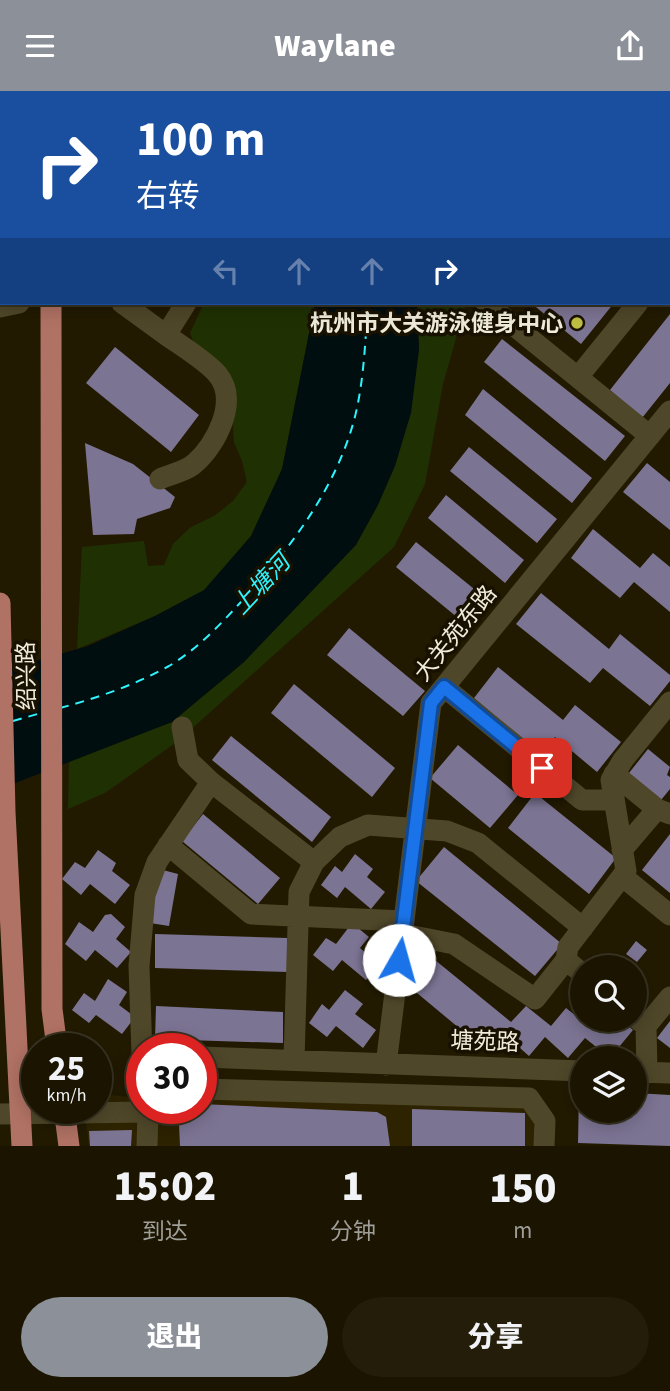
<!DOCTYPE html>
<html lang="zh">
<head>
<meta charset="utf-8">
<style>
  :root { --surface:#1a1400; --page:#231d0a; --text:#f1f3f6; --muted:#9f9e99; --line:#383322; --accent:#8c9099 }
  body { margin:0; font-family:"Source Sans 3","Noto Sans SC",sans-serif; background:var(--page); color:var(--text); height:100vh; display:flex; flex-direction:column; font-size:26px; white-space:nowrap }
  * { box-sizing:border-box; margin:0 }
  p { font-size:23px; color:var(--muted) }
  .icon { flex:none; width:38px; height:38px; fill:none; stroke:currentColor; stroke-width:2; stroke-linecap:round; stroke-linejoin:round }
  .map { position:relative; height:1055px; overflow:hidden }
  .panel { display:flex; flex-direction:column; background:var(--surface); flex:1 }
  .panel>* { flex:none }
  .hud { position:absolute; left:0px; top:0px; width:670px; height:214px; box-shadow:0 4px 18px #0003,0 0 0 2px var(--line); background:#1a4fa0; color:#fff; overflow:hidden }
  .buttons { position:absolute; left:570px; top:864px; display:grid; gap:14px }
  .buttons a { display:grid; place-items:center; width:77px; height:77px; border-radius:50%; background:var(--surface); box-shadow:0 4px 18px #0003,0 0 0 2px var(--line); font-size:35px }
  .speed { position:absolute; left:21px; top:942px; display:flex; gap:14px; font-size:35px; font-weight:700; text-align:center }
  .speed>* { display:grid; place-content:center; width:91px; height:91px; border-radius:50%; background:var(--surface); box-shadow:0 4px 18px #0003,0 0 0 2px var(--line); line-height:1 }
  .speed small { font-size:18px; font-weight:400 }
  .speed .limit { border:10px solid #d22; background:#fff; color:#111 }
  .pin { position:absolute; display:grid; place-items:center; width:60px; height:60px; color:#fff; margin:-30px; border-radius:14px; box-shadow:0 4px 10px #0006 }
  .me { position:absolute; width:77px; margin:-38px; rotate:7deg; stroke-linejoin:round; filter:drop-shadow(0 0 5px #0008) }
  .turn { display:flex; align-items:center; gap:24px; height:147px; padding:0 21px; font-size:32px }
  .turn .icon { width:91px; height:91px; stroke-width:2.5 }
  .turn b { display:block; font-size:49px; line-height:60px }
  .lanes { display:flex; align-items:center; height:66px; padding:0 21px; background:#0003; justify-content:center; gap:35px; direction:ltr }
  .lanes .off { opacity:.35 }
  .eta { display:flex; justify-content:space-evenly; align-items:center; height:119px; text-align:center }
  .eta b { font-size:42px; font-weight:800; line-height:49px }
  .action { display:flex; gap:14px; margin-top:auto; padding:14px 21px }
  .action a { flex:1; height:80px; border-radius:42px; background:var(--accent); color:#fff; font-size:28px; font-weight:800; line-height:80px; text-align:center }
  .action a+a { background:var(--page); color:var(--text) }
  header { display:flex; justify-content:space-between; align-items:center; height:91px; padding:0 21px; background:var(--accent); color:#fff; font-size:32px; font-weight:800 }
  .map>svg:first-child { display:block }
</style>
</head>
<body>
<header><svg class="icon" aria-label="menu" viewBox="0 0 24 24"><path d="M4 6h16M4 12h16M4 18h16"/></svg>Waylane<svg class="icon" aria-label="share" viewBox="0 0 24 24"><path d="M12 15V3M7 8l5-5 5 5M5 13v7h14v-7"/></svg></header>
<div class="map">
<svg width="670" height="1055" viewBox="0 0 670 1055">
  <rect width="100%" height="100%" fill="#221a00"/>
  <path fill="#2d2300" d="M201 991 536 1002 546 1055H89L84 1017H96V1002L142 1008V1017H201Z"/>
  <path fill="#1f3103" d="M204 212H315L282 378 251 445 205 499 155 525 77 558 82 456 144 450 148 475 164 474 173 453 191 436 214 425 233 410 247 391 242 370 234 351 229 283 197 260 190 242Z
    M417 212H466L443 293 425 393 394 456 178 650 105 702 68 718 69 670 172 631 244 571 289 523 419 259Z"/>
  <path fill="#010e0f" d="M315 212H417L419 259 411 322 395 375 378 414 356 454 244 571 172 631 0 698V580L88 555 155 525 204 499 251 445 282 378Z"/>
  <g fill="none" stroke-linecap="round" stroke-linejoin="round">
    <path stroke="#2ff3fd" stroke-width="2" stroke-dasharray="9 7" stroke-linecap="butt" d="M383 2V0
      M60 617C97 607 135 594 169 575 196 559 219 535 240 512 288 460 333 402 353 333 364 294 365 252 368 212
      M13 630 41 622"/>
  </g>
  <path fill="#7c7493" d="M531 212H614L581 253Z
    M670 223V292L642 327 610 299Z
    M502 248 625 345 605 370 484 271Z
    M115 256 199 324 171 361 86 292Z
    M483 298 592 387 572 412 465 324Z
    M85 352 133 373 175 406 170 417 137 428 134 443 93 444Z
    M469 356 557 428 537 452 450 380Z
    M647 372 670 391V439L623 401Z
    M446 404 524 469 505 492 428 427Z
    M593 438 640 477 653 462 670 476V521L634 491 620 507 571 467Z
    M416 451 489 510 469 536 396 476Z
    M541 502 609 558 620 543 670 584V590L650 615 603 577 590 592 516 533Z
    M349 537 425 600 403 625 327 564Z
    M498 576 563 629 575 614 621 651 597 681 555 646 540 663 474 607Z
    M294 593 395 677 372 706 271 622Z
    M231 645 331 726 312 751 212 669Z
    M458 654 518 704 490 737 430 687Z
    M648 658 670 676 667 684 670 686V698L661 709 629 682Z
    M535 702 616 767 589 803 508 737Z
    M203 723 280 787 258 813 182 750Z
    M670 743V802L642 779Z
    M444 756 562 853 535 885 416 790Z
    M98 759 116 772 112 780 130 794 115 813 90 793 81 804 62 788 75 771 85 777Z
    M355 763 373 778 367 786 385 801 371 818 345 796 337 807 321 794 335 775 342 781Z
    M159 778 178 783 169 835 150 832Z
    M111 823 125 836 116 848 131 861 117 877 95 859 86 870 65 853 79 831 93 841 105 824Z
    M352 832 369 846 360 857 379 873 366 889 342 869 333 880 313 864 326 847 336 853Z
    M155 843 287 847V881L155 877Z
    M636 850 647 859 637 871 626 863Z
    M435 869 511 931 526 915 551 935 566 917 590 936 595 929H621L633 939 610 967 585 947 568 967 545 946 529 965 504 943 489 962 411 897Z
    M108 888 127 901 119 914 135 926 122 943 96 924 89 932 72 919 84 902 95 910Z
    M345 899 363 913 355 923 376 939 363 957 336 935 327 946 309 932 322 913 329 919Z
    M156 915 283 921V952L155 948Z
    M670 930V957L657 947Z
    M579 1000H583V1020H635V1002L670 1004V1055L578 1052Z
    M201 1013 377 1021 386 1026 390 1055H180L179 1033 165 1032 166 1017H201Z
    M412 1018 525 1022V1055H412Z
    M132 1039 131 1055H90L89 1040Z"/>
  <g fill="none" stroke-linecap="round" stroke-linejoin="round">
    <path stroke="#4f4729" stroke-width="21" d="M496 0V2
      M233 2 234 0
      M668 175 670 173
      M122 212 166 244
      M486 212 650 345
      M0 216 19 212
      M578 286 638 212
      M160 388C171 383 187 380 195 372 216 354 239 310 218 284 208 271 180 254 166 244L186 212
      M444 596 582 709H614
      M182 636 188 669 211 691 314 771
      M614 683 657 718 670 723
      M168 754 251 823 404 830
      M622 759 657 718
      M622 785 670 824
      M403 843 454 853 535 908 566 869
      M583 883 566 869 568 856 626 780 611 689 623 669 670 611
      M635 926 646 935 647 982
      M646 935 670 906
      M142 964 139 875 145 804 157 771 211 691
      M201 966 583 980
      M294 969 299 801 314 771 340 746 368 734 447 740 478 752 583 837
      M386 974 431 612 670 320
      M635 981 670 982
      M201 998 529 1007 545 1030 544 1055
      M0 1023 148 1021 152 1017
      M147 1055 148 1021"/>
    <path stroke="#b07264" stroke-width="21" d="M51 0V2
      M51 212 52 918 57 957
      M0 512 5 721 22 1055
      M64 1017 69 1055"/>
  </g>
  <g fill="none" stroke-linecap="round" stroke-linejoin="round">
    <g stroke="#114b97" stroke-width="18">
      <path id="route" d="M399 869 431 612 444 596 542 677"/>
    </g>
    <use href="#route" stroke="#1a73e8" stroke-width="12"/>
  </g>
  <circle fill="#bebf42" stroke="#191100" stroke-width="2.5" cx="577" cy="232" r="7"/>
  <g text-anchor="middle" stroke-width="7" stroke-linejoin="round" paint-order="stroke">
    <g font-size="23" font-weight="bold" fill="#f0ecdb" stroke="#191100" text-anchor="end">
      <text x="563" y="240">杭州市大关游泳健身中心</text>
    </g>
    <g font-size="23" fill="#f0ecdb" stroke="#191100">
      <text transform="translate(455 542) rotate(-51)" y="8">大关苑东路</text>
      <text transform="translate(26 585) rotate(-91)" y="8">绍兴路</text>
      <text transform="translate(485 950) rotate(2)" y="8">塘苑路</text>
    </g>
    <g font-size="24" font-style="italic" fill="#2ff3fd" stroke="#191100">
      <text transform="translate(261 493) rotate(-47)" y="8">上塘河</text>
    </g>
  </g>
</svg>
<div class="buttons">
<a><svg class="icon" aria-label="search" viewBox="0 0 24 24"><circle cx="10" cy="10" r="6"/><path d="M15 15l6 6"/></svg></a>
<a><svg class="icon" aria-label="layers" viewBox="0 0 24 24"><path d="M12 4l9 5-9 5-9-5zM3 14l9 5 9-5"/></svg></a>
</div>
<div class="speed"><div>25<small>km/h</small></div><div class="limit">30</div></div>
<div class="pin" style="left:542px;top:677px;background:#d93025"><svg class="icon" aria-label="arrive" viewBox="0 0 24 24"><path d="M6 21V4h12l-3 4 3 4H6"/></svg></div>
<svg class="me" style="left:399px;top:869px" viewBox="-20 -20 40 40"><circle r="19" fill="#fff"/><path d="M0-13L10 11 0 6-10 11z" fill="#1a73e8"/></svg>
<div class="hud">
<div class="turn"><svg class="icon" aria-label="right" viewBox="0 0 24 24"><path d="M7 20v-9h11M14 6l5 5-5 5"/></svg><div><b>100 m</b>右转</div></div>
<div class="lanes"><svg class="icon off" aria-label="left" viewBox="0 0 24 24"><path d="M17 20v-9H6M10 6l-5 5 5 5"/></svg><svg class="icon off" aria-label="ahead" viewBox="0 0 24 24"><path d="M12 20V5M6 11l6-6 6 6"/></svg><svg class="icon off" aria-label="ahead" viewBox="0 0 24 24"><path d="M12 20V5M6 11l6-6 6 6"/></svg><svg class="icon" aria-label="right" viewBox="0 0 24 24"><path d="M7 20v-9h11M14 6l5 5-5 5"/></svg></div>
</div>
</div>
<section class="panel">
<div class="eta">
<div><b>15:02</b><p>到达</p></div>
<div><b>1</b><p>分钟</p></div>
<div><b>150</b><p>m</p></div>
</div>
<div class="action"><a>退出</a><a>分享</a></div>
</section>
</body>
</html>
